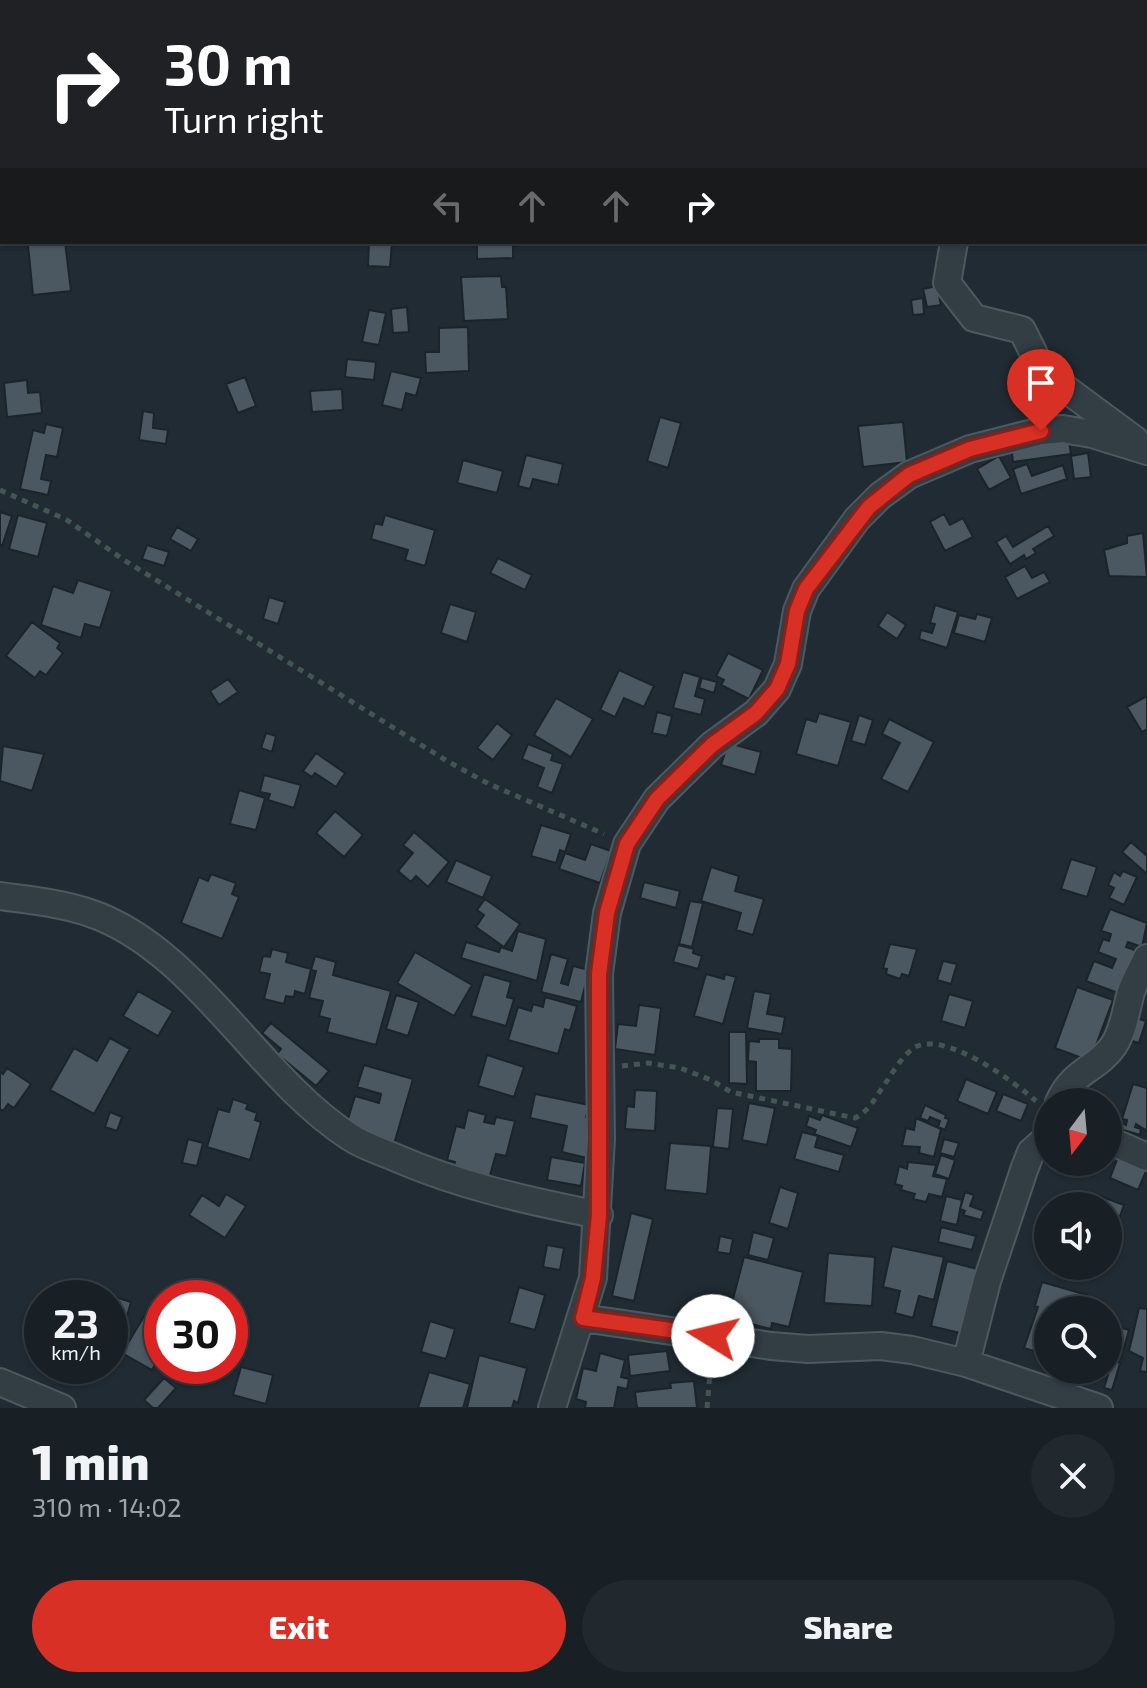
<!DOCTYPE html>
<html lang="en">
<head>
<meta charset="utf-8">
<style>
  :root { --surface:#182026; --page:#21282e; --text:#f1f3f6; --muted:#9fa3a7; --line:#363e43; --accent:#d93025 }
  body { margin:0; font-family:"Exo 2",sans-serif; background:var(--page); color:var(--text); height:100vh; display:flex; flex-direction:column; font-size:30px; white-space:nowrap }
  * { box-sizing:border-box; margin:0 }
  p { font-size:26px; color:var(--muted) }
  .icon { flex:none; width:44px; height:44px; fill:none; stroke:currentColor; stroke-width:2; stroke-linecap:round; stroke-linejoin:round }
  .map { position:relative; height:1408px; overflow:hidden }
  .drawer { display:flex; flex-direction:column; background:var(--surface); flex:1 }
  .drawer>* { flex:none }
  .guide { position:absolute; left:0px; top:0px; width:1148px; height:244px; box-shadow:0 2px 6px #0004,0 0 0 2px var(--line); background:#202124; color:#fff; overflow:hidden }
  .needle { width:52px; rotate:196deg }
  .fabs { position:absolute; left:1034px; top:1088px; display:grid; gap:16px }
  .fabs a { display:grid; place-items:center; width:88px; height:88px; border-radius:50%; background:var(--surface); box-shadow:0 2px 6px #0004,0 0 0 2px var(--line); font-size:40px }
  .speed { position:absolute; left:24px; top:1280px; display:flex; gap:16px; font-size:40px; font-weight:700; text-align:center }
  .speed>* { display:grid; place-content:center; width:104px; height:104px; border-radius:50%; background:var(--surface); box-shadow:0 2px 6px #0004,0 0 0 2px var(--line); line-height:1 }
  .speed small { font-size:20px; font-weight:400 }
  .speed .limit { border:12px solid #d22; background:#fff; color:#111 }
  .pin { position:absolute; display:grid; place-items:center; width:68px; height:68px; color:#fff; margin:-82px -34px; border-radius:50% 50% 50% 0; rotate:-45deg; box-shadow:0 0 8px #0007 }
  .pin .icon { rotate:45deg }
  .me { position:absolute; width:88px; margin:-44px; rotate:279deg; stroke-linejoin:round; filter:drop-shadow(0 0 6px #0008) }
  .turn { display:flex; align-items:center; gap:28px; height:168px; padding:0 32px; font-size:36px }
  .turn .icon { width:104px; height:104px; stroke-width:2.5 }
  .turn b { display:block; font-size:56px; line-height:68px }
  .lanes { display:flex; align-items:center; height:76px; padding:0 32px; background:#0003; justify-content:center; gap:40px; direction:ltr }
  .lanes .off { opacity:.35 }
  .round { display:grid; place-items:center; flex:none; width:84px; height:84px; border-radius:42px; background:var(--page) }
  .summary { display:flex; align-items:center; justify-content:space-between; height:136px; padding:0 32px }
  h1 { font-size:48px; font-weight:800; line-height:60px }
  .primary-button { display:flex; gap:16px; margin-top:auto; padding:16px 32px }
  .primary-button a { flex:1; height:92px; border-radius:48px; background:var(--accent); color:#fff; font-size:32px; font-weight:800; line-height:92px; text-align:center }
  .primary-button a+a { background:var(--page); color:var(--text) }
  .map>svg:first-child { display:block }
</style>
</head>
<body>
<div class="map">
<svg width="1147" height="1408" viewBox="0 0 1147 1408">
  <rect width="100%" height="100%" fill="#202b33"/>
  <path fill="#4b5861" stroke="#1b242a" stroke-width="2" d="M65 242 71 291 33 295 28 245Z
    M369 242H392L390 267 368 266Z
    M477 242H519V246H513V258L477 259Z
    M501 276 502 287H506L508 319 464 321 461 277Z
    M937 286 941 305 927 307 923 289Z
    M923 298 924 314 913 315 911 300Z
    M407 307 409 332 393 333 391 309Z
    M369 310 386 313 379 345 362 342Z
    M468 327 469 371 426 373 425 352H439V328Z
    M347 359 376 362 374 380 345 377Z
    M391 371 421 378 416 396 406 393 402 410 382 405Z
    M245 377 256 406 238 413 226 384Z
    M27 380 28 393 40 392 42 413 7 417 4 383Z
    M342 389 343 410 312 412 310 391Z
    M143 411 154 413 153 428 168 430 166 444 139 440Z
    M660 417 681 423 668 468 647 461Z
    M903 422 907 462 863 467 858 426Z
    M46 424 63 428 57 457 46 455 41 479 51 481 48 495 20 489 33 430 44 433Z
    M1068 435 1071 454 1013 462 1011 444Z
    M1088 453 1091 477 1074 479 1071 456Z
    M526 455 563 464 558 485 533 479 530 489 518 486Z
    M999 456 1011 478 989 490 977 469Z
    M463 460 503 471 497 493 457 483Z
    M1027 464 1032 476 1063 465 1067 479 1021 494 1013 469Z
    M0 512 12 516 2 546 0 545Z
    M944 514 950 525 963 518 973 537 945 551 930 522Z
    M18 515 47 523 38 557 9 549Z
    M385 515 435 530 425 566 405 560 408 550 371 539 375 523 382 525Z
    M1048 526 1054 536 1033 549 1036 553 1026 559 1024 555 1010 564 996 542 1006 536 1013 547Z
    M177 527 198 539 191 551 170 539Z
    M1143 533 1147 577 1109 576 1104 550 1127 543V536Z
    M147 545 169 552 164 566 142 559Z
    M498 558 532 575 525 590 490 573Z
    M1025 566 1032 578 1044 572 1050 582 1017 599 1005 577Z
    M78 580 112 591 100 628 85 624 81 638 41 625 53 586 73 593Z
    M269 597 285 602 278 624 263 619Z
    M450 604 476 612 467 642 441 633Z
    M935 605 958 612 947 648 919 639 921 630 932 633 935 624 930 623Z
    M887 612 906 625 897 639 878 626Z
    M977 614 992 618 985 642 954 633 959 615 975 619Z
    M32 622 60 643 57 648 63 653 46 675 40 671 35 678 6 656Z
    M728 653 763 670 749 699 721 685 724 680 716 676Z
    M619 670 654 686 644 707 624 698 615 717 600 710Z
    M683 672 700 677 695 696 705 699 701 715 673 708Z
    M702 678 717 682 714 693 699 688Z
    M228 679 238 692 219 705 210 691Z
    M1147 696V729L1142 732 1127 707Z
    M556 698 593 719 571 757 534 735Z
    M657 712 672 716 667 736 652 733Z
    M819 713 851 722 838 766 796 754 806 719 816 722Z
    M859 715 873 720 865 745 851 741Z
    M889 719 934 742 908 792 881 779 900 743 882 734Z
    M497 723 512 735 493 760 477 748Z
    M266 733 276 736 272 752 261 748Z
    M728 743 761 752 755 775 721 765Z
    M528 744 553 754 551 760 563 764 552 793 537 787 544 768 522 759Z
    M3 746 44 754 32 791 0 781Z
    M316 753 345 773 336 787 315 773 312 777 303 771Z
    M264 775 301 785 294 808 268 800 270 794 260 792Z
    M239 790 265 798 256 830 230 824Z
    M335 811 363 835 344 857 316 833Z
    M541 825 571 834 565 852 560 850 556 863 531 856Z
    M414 832 449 862 428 887 416 876 411 882 398 871 413 853 403 845Z
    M1131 842 1147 856V874L1122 852Z
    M591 844 611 851 600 883 559 869 565 853 585 860Z
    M1071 859 1097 867 1087 897 1061 889Z
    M456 860 492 876 483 898 446 882Z
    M711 867 739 876 735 891 764 899 753 935 736 930 741 913 701 901Z
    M1123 871 1137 877 1124 905 1109 898 1114 888 1108 885 1114 872 1120 876Z
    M211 874 236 883 232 894 239 897 222 939 181 923 199 877 208 881Z
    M644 882 680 891 676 908 640 898Z
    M485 899 520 924 504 947 476 927 484 915 477 910Z
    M690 901 703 903 692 947 679 944Z
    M1110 909 1147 923 1142 947 1128 942 1126 947 1137 951 1118 993 1086 981 1094 961 1112 968 1116 959 1098 952 1103 939 1109 941 1111 934 1101 931Z
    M518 931 546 939 537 981 461 958 466 942 499 952 501 947 512 951Z
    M890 944 917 949 909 976 902 974 900 979 886 974 887 969 883 968Z
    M678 945 694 949 693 953 702 956 698 969 673 962Z
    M272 949 288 953 286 962 311 969 305 994 295 991 294 997 286 996 284 1004 264 999 270 974 259 972 263 956 270 957Z
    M415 952 472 985 454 1016 397 983Z
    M551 954 568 959 561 983 568 985 573 966 589 970 581 1002 541 992Z
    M315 956 336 962 333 975 391 991 376 1045 327 1032 330 1019 319 1016 323 1001 309 998 316 971 311 970Z
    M943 961 957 964 951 984 937 980Z
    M484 974 511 982 507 997 514 999 506 1026 471 1016Z
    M706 974 724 979 725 974 736 977 723 1024 694 1016Z
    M1077 987 1113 1000 1090 1061 1055 1048Z
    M138 991 173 1011 158 1036 123 1016Z
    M754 991 771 994 767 1014 785 1017 782 1034 747 1028Z
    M949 994 973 1001 965 1028 941 1021Z
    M396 995 419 1002 408 1036 386 1029Z
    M545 997 577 1006 570 1031 565 1029 558 1054 508 1040 518 1007 531 1011 533 1004 543 1007Z
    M639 1005 661 1008 655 1055 615 1049 618 1024 636 1026Z
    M1128 1016 1146 1021 1139 1043 1122 1038Z
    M271 1023 329 1071 316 1086 277 1054 281 1049 262 1033Z
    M729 1032H746L747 1084 729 1083Z
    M110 1038 130 1049 94 1114 50 1090 74 1048 97 1061Z
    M759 1039H779V1048L792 1049 791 1091H756V1062L748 1061 749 1041 759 1042Z
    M487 1055 524 1067 514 1097 478 1086Z
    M364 1065 413 1079 394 1144 345 1129 355 1096 379 1103 381 1094 357 1087Z
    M7 1068 31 1084 14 1108 8 1104 3 1111 0 1109V1072L3 1074Z
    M966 1079 997 1092 988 1114 957 1101Z
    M1133 1084 1147 1088V1131L1136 1124 1135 1127 1141 1129 1140 1135 1120 1129 1122 1123 1126 1125 1127 1120 1122 1119Z
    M635 1090 657 1091 655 1131 625 1129 627 1106 634 1107Z
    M535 1094 589 1105 586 1117 594 1119 587 1158 562 1152 567 1126 530 1118Z
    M1003 1094 1028 1104 1021 1121 996 1111Z
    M233 1099 248 1104 246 1109 257 1113 255 1120 261 1122 250 1160 207 1147 218 1109 229 1112Z
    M749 1103 775 1108 767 1145 742 1140Z
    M925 1105 946 1115 945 1118 949 1119 945 1130 938 1127 940 1121 930 1117 928 1121 920 1118Z
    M717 1108 733 1109 729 1149 713 1147Z
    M468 1110 486 1115 484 1122 494 1124 496 1117 515 1121 506 1156 496 1154 489 1179 453 1169 455 1162 447 1160 456 1126 464 1128Z
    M110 1112 122 1117 117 1131 105 1127Z
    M822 1115 858 1128 851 1147 814 1134 816 1130 806 1126 809 1116 820 1120Z
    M916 1118 941 1129 934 1157 919 1153 920 1147 902 1146 906 1128 914 1130Z
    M802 1132 818 1136 815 1147 844 1155 839 1172 794 1159Z
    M188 1139 203 1143 197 1166 182 1163Z
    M944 1139 959 1143 954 1157 940 1153Z
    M670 1143 711 1146 707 1194 665 1190Z
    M941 1155 955 1160 949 1179 935 1174Z
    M551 1157 585 1163 581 1186 547 1180Z
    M1118 1157 1147 1169 1138 1190 1110 1178Z
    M908 1162 936 1165 933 1176 947 1179 942 1197 929 1194 926 1202 913 1199 915 1194 901 1190 902 1186 895 1184 899 1166 907 1169Z
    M780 1187 798 1193 788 1229 769 1223Z
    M965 1192 974 1195 970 1206 984 1211 981 1220 963 1215 965 1211 960 1209Z
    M226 1194 246 1206 225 1238 189 1215 202 1195 219 1206Z
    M1097 1195 1124 1205 1116 1227 1108 1224V1206H1093Z
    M946 1196 962 1200 957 1225 940 1221Z
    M631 1213 653 1219 634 1301 612 1296Z
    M941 1227 976 1236 972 1250 938 1242Z
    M753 1232 774 1238 768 1260 748 1255Z
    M720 1236 733 1239 730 1254 717 1252Z
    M547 1245 564 1248 560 1270 543 1267Z
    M892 1246 944 1257 934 1300 919 1296 913 1318 895 1313 900 1291 883 1287Z
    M828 1253 875 1257 872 1306 824 1303Z
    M744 1257 803 1272 789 1327 772 1323 771 1329 728 1318Z
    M947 1261 977 1269 975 1307 967 1305 960 1333 931 1326Z
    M1042 1282 1087 1295 1083 1310H1048V1355L1024 1348 1038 1307 1035 1306Z
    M519 1287 545 1295 535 1330 509 1323Z
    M115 1297 131 1302 125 1323 110 1319Z
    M149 1308 162 1315V1352L152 1370 122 1353Z
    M1139 1308 1147 1309V1372L1140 1371 1143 1358 1129 1351Z
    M430 1321 455 1329 446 1359 421 1352Z
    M1108 1324 1129 1330 1121 1358 1108 1354Z
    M667 1351 670 1371 630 1376 628 1355Z
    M600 1353 625 1360 621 1377 629 1379 627 1389 618 1387 614 1408H585L586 1402 576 1399 583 1368 596 1371Z
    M479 1355 527 1368 518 1403 514 1401 512 1408H467Z
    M1108 1358 1120 1363 1112 1390 1104 1388 1108 1375 1092 1370H1108Z
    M241 1367 273 1375 266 1404 233 1395Z
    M429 1372 470 1384 463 1408H418Z
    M164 1378 176 1388 158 1408H153L144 1400Z
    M694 1381 697 1408H637L635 1392 671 1388 670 1383Z"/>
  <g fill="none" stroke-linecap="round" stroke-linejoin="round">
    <g stroke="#4e585f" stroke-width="30">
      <path id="minor" d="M898 0 899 2
        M1137 0 1139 2
        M954 242 947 283 974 318 1022 330 1043 372 1135 440
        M0 896C29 900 61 903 90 913 194 948 258 1078 350 1137 363 1146 380 1151 394 1157 460 1186 529 1201 599 1215
        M1059 1102C1074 1069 1097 1070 1114 1045 1124 1029 1126 1010 1131 992 1135 980 1142 969 1147 958
        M1108 1140 1147 1157
        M583 1318 771 1346 808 1349 881 1346 912 1350 966 1363 1099 1408
        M966 1363 987 1281 1024 1170 1031 1152 1048 1137
        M0 1382 62 1408
        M552 1408 593 1278 601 1139 599 974 607 913 627 844 657 799 712 745 756 713 777 689 788 664 797 611 806 589 857 519 880 496 909 475 970 449 1041 431 1063 429 1092 434 1147 451"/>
    </g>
    <path stroke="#435654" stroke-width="5" stroke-dasharray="6 6" stroke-linecap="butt" d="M0 490 67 520 124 560 447 761 489 784 604 834
      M622 1066 648 1063 680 1068 711 1080 731 1092 855 1118C871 1110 877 1094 887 1081 894 1070 904 1054 915 1047 946 1031 1013 1081 1036 1101
      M707 1408 711 1361"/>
    <use href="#minor" stroke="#333d44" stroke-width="26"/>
  </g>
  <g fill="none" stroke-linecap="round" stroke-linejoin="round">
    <g stroke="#8d1f18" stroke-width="20">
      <path id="route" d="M713 1336 583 1318 593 1278 599 1215V974L607 913 627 844 657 799 712 745 756 713 777 689 788 664 797 611 806 589 869 507 909 475 970 449 1041 431"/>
    </g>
    <use href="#route" stroke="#d93025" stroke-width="14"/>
  </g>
</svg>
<div class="fabs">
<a><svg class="needle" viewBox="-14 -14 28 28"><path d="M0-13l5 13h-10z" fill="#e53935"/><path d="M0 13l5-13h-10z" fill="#9fa3a7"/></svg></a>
<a><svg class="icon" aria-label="sound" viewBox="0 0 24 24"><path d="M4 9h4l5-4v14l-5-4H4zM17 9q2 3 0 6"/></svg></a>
<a><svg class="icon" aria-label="search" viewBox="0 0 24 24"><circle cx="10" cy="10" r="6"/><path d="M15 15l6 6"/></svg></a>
</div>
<div class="speed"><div>23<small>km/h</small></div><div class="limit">30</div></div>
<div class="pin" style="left:1041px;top:431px;background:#d93025"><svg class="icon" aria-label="arrive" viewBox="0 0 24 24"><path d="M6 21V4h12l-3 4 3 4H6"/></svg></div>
<svg class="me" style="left:713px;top:1336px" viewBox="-20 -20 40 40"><circle r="19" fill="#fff"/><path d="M0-13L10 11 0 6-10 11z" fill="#d93025"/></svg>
<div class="guide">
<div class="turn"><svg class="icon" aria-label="right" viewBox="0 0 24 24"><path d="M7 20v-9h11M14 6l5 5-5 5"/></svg><div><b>30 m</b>Turn right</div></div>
<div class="lanes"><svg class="icon off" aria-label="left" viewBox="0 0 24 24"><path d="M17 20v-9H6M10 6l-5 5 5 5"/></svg><svg class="icon off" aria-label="ahead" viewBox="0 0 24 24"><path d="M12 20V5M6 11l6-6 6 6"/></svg><svg class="icon off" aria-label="ahead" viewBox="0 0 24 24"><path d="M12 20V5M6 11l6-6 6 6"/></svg><svg class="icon" aria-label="right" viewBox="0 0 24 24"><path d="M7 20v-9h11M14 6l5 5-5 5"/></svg></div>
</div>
</div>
<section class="drawer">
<div class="summary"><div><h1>1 min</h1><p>310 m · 14:02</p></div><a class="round"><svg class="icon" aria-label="close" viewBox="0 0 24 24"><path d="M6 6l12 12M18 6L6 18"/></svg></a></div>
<div class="primary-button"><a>Exit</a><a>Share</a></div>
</section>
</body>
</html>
